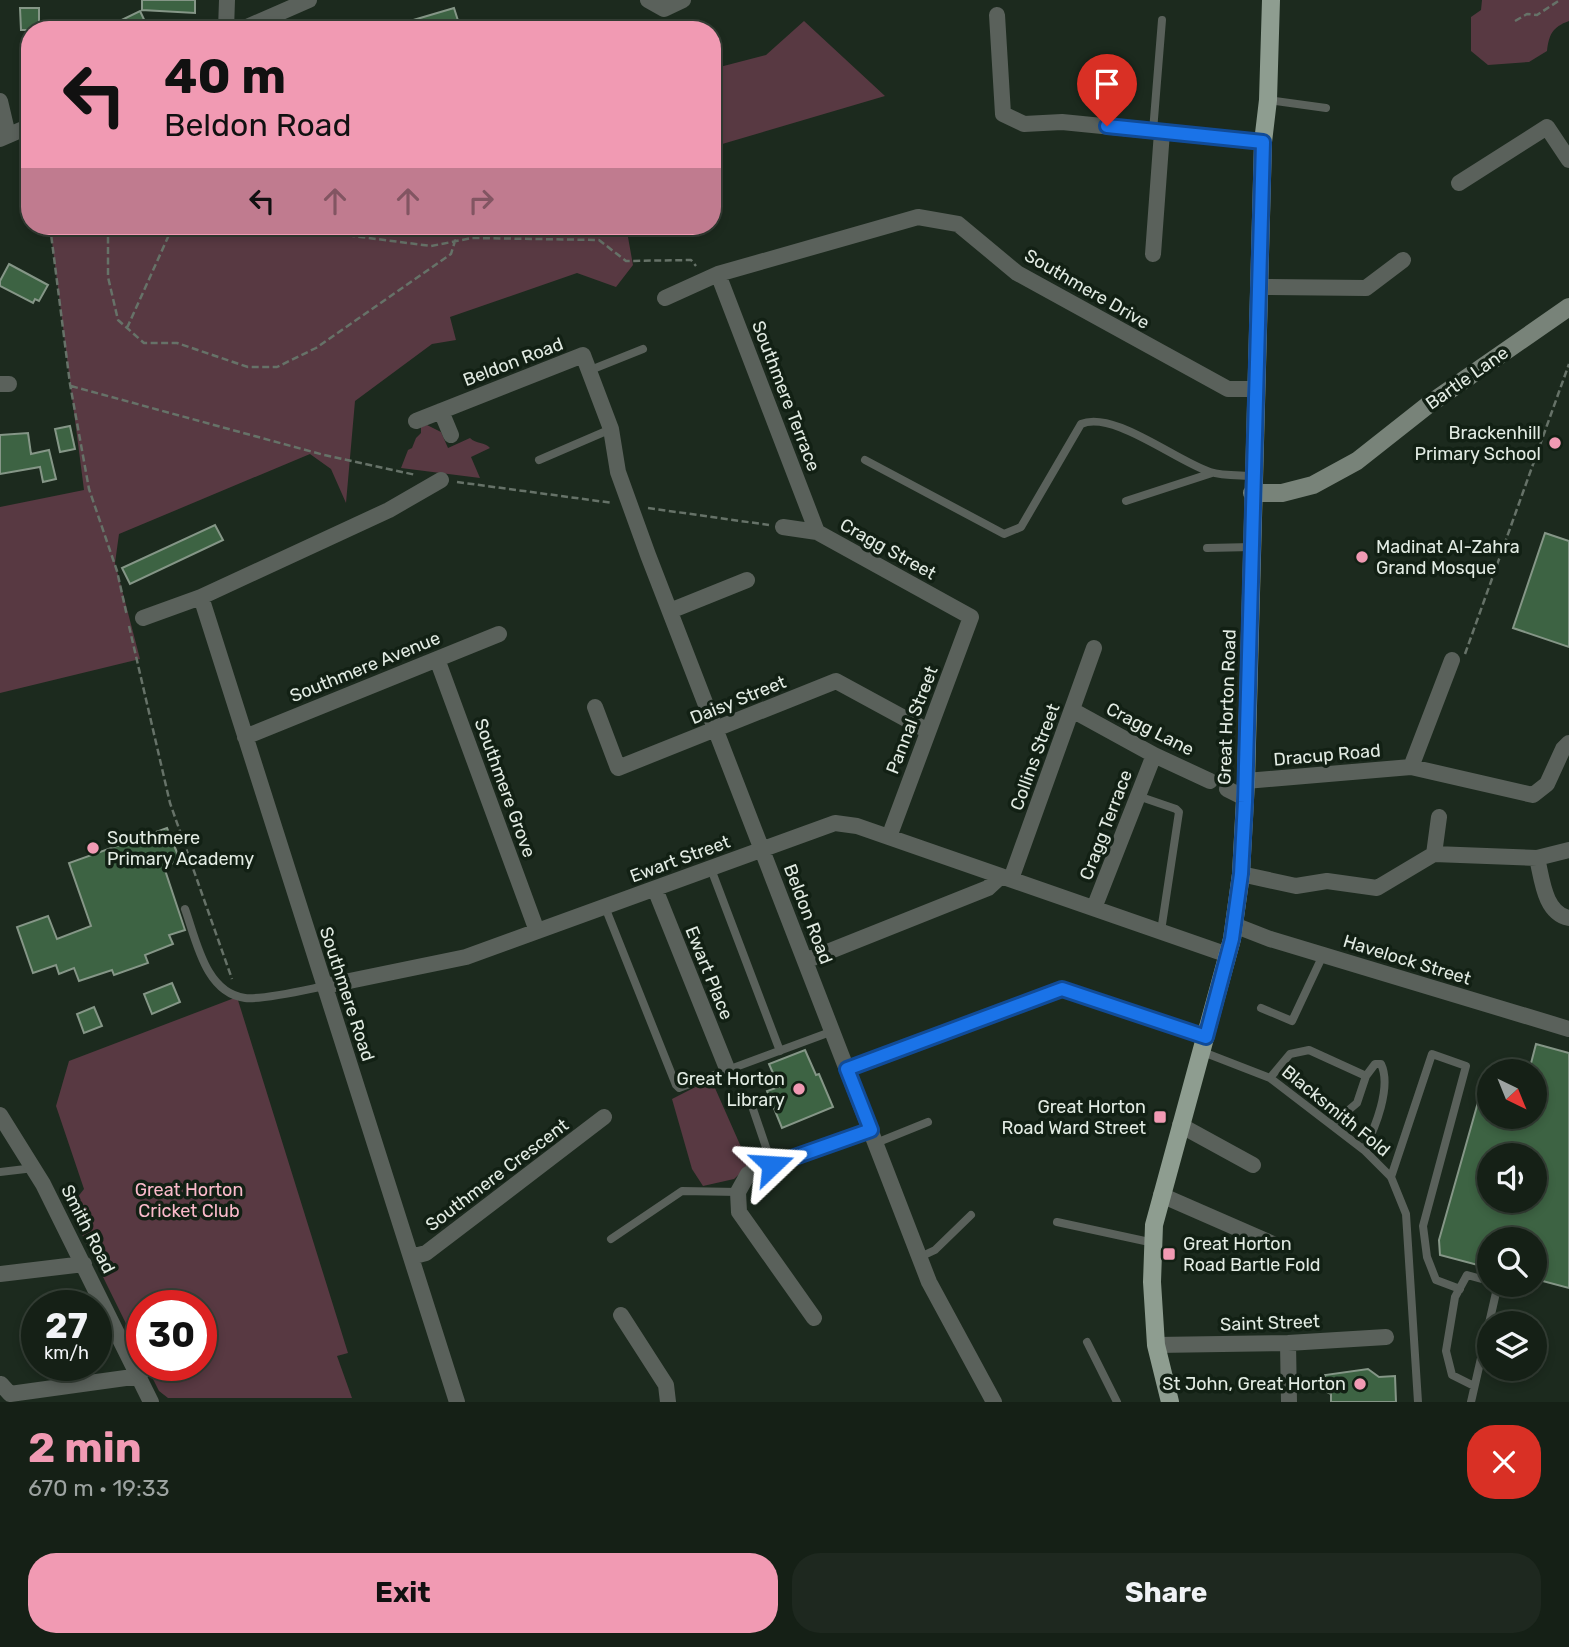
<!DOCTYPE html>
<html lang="en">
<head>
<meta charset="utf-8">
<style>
  :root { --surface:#152016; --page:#1e281f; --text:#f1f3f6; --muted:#9da3a1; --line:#343e35; --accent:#f19ab3 }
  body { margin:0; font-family:Rubik,sans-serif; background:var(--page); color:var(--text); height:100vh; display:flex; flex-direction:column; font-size:26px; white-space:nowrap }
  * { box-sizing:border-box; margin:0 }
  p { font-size:23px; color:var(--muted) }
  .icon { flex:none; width:38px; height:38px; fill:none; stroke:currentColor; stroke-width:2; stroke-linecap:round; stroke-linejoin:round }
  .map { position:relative; height:1402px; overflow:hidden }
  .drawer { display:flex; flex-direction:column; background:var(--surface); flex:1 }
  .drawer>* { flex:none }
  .guide { position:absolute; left:21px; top:21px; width:700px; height:214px; border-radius:28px; box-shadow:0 4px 10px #0003,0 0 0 2px var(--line); background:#f19ab3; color:#111; overflow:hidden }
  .needle { width:46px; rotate:137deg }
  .controls { position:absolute; left:1477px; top:1059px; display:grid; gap:14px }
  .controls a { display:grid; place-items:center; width:70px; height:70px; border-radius:50%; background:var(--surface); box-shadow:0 4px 10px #0003,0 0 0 2px var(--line); font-size:35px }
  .speed { position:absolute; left:21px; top:1290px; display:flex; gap:14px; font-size:35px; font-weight:700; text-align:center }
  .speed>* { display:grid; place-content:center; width:91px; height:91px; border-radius:50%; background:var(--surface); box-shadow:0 4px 10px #0003,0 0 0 2px var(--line); line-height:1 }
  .speed small { font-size:18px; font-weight:400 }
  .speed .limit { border:10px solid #d22; background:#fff; color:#111 }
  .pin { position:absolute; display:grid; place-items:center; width:60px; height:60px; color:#fff; margin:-72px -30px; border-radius:50% 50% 50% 0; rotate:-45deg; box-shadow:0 0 7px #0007 }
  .pin .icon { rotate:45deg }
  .me { position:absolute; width:77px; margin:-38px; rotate:70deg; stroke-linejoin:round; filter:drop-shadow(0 0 5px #0008) }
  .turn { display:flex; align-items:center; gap:24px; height:147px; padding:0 28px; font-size:32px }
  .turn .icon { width:91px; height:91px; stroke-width:2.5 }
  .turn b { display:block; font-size:49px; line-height:60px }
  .lanes { display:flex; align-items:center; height:66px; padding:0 28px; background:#0003; justify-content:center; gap:35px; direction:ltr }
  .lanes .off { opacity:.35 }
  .round { display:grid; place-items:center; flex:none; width:74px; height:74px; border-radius:28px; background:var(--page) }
  .overview { display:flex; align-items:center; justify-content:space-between; height:119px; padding:0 28px }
  h1 { font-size:42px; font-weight:700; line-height:52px; color:var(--accent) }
  .button { display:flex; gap:14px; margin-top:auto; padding:14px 28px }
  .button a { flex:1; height:80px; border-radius:28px; background:var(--accent); color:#111; font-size:28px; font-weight:700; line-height:80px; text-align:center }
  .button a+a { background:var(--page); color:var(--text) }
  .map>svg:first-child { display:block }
</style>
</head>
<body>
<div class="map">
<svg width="1569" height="1402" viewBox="0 0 1569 1402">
  <rect width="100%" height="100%" fill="#1c2a1e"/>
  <path fill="#583942" d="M1482 0H1569V21C1552 27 1549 35 1547 51L1529 62 1488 65 1471 51V17L1481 10Z
    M804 21 885 96 712 147V69L766 55Z
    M50 226H626L633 265 616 287 577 273 450 317 456 340 432 344 355 401 346 503 331 469 310 454 119 534 115 563 140 659 0 693V507L84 490Z
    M427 425 441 432 448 448 470 438C476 444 485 442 490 448L471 457 480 478 401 468 408 450 412 448 416 438 421 433V427Z
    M237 997 348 1353 337 1356 352 1398H168L159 1391 146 1365H201V1306H142V1356L69 1208 84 1189 56 1106 69 1061Z
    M711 1079 749 1165 734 1179 703 1186 692 1169 672 1099Z"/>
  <path fill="#3d6343" stroke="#859687" stroke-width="2" fill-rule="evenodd" d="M142 0H195V13L142 10Z
    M20 8H39V30H21Z
    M454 8 461 30H394L393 26Z
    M140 11 149 30H101Z
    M9 264 48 285 39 301 35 299 33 303 0 286V281Z
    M70 426 75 449 60 452 55 429Z
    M28 433 31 454 49 450 56 479 43 482 40 467 0 474V435Z
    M215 525 223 540 130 584 122 568Z
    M1545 533 1569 541V647L1513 628Z
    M167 828 180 860 164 867 185 930 169 935 173 944 145 955 148 963 114 975 112 970 79 981 74 968 59 974 56 965 33 973 17 927 48 916 57 939 91 926 69 863Z
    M172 983 180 1002 152 1014 144 994Z
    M94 1007 102 1026 84 1033 77 1014Z
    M1536 1044 1569 1053V1288L1535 1279V1239H1489V1268L1440 1255 1439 1240 1486 1074 1489 1075V1116H1535V1071H1529ZM1489 1155H1535V1200H1489Z
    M805 1050 816 1075 819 1074 833 1107 782 1128 767 1091 779 1087 769 1064Z
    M1368 1369 1379 1377 1395 1376 1396 1402H1331V1394L1325 1391V1375Z"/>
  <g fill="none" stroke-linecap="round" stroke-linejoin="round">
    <path stroke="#667268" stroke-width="2.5" stroke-dasharray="7 3.5" stroke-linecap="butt" d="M1515 21 1527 14 1537 15 1560 0
      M50 226 70 384 89 489 117 571 127 616
      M108 226V277L118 320 144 343H177L248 367H277L316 348 451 254 455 241 454 226
      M275 226 431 246 472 238 599 240 626 261 691 260 696 266
      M127 328 173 226
      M71 386 324 455 416 475
      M457 482 613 503
      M648 508 769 525
      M129 626 170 803 232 979
      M1465 654 1569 364"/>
    <path stroke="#5a615b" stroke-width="8" d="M1268 100 1326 108
      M1153 131 1162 20
      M588 371 643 349
      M539 460 611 429
      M865 460 1004 534 1021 527 1081 424C1113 410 1176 461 1210 472 1223 476 1239 475 1253 476
      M1126 501 1212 473
      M1207 548 1252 547
      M1138 796 1176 809 1179 812 1161 931
      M711 869 780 1051
      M605 907 676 1085 679 1088 833 1031
      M185 909C196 939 205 993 245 998 263 1000 305 990 325 986
      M1261 1008 1292 1021 1323 955
      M1203 1052 1270 1078 1364 1150 1391 1177 1406 1214 1418 1402
      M1270 1078 1290 1054 1309 1050 1366 1076 1357 1103 1332 1124
      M753 1109 772 1165
      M876 1143 928 1122
      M1364 1150C1375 1128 1392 1087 1381 1064H1375L1366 1076
      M0 1172 34 1168
      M1391 1177 1432 1054 1466 1066 1423 1226 1427 1257 1436 1280 1460 1289
      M1057 1222 1154 1243
      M611 1239 682 1191 738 1192
      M920 1257 935 1250 971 1215
      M1087 1342 1117 1402
      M1474 1386 1452 1375 1446 1351 1455 1297 1467 1275 1489 1281
      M1471 1402 1498 1284"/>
    <path stroke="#5a615b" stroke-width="16" d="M648 0 664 9 683 0
      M997 15 1003 114 1024 124 1062 122 1263 142
      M226 30 227 0
      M240 30 309 0
      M0 101 8 135
      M0 139 30 126
      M1459 183 1547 127 1569 160
      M1153 254 1162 132
      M718 274 817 532
      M1260 287 1366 288 1403 260
      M665 298 718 274 918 217 958 224 1017 273 1228 389H1256
      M0 384H9
      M441 411 451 435
      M416 421 583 355 611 429 618 472 648 555 929 1282 994 1402
      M783 527 817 532 971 617 889 837
      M201 597 457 1402
      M670 611 747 580
      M143 618 201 597 389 510 441 480
      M437 659 537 931
      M595 707 618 768 836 681 928 731
      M1072 710 1154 755 1210 781
      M245 737 499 634
      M1411 767 1452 660
      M1246 781 1411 767 1533 795 1547 784 1563 749 1569 743
      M1227 789 1245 798
      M1434 854 1537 858 1569 850
      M1537 858C1542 878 1544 913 1569 918
      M1241 874 1296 886 1327 881 1377 888 1434 854 1439 817
      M1011 879 1094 648
      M655 889 728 1071
      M1094 908 1154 755
      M1234 925 1270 939 1569 1029
      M805 961 988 888 1001 876
      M325 986 466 957 835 823 857 826 1228 955
      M847 1069 1062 989 1206 1037
      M0 1115 43 1184 151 1402
      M1180 1125 1253 1165
      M1161 1195 1273 1244
      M411 1257 426 1253 604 1117
      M0 1274 84 1264
      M621 1315 666 1385 668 1402
      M814 1318 739 1212 738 1192 748 1174 871 1130
      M1288 1343 1289 1402
      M1156 1345 1288 1343 1386 1337
      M1 1384 10 1394 140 1376"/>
    <path stroke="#788379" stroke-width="18" d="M1252 493H1282L1313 485 1357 461 1428 405 1569 307"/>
    <path stroke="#8e9d90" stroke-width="18" d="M1170 1402 1156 1345 1152 1282 1154 1225 1232 939 1241 874 1246 781 1263 142 1268 100 1271 0"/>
  </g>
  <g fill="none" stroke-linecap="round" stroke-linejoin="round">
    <g stroke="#114b97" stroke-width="18">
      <path id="route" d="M772 1165 871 1130 847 1069 1062 989 1206 1037 1232 939 1241 874 1245 802 1263 142 1107 126"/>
    </g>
    <use href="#route" stroke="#1a73e8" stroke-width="12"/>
  </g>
  <g fill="#f19ab3" stroke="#122014" stroke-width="2.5">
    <circle cx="1555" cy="443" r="7"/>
    <circle cx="1362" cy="557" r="7"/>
    <circle cx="93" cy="848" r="7"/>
    <circle cx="799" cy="1089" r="7"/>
    <rect x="1153" y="1110" width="14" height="14" rx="3.5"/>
    <rect x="1162" y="1247" width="14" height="14" rx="3.5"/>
    <circle cx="1360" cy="1384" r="7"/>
  </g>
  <g text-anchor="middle" stroke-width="7" stroke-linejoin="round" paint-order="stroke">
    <g font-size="18" fill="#e2ebe3" stroke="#122014">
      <text transform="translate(1087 289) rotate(30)" y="6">Southmere Drive</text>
      <text transform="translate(513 362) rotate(-21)" y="6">Beldon Road</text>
      <text transform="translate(1467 378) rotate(-35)" y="6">Bartle Lane</text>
      <text transform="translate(786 396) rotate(69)" y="6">Southmere Terrace</text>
      <text transform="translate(888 549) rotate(29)" y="6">Cragg Street</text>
      <text transform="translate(365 667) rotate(-22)" y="6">Southmere Avenue</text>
      <text transform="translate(738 700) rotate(-22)" y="6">Daisy Street</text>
      <text transform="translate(1227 707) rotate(-88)" y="6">Great Horton Road</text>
      <text transform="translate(912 720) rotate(-69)" y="6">Pannal Street</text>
      <text transform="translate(1150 729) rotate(27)" y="6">Cragg Lane</text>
      <text transform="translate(1327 755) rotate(-5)" y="6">Dracup Road</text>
      <text transform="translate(1035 757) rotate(-70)" y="6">Collins Street</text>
      <text transform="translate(505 788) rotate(70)" y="6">Southmere Grove</text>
      <text transform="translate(1106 825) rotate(-69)" y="6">Cragg Terrace</text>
      <text transform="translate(680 859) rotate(-20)" y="6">Ewart Street</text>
      <text transform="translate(808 914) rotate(69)" y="6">Beldon Road</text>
      <text transform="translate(1407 960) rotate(17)" y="6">Havelock Street</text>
      <text transform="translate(709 973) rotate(68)" y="6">Ewart Place</text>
      <text transform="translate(347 994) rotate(72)" y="6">Southmere Road</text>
      <text transform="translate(1336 1111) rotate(39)" y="6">Blacksmith Fold</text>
      <text transform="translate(497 1175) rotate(-37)" y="6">Southmere Crescent</text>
      <text transform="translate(88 1229) rotate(63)" y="6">Smith Road</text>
      <text transform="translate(1270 1323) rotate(-2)" y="6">Saint Street</text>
    </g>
    <g font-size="18" fill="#e2ebe3" stroke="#122014" text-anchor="end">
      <text x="1541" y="439">Brackenhill<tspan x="1541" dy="21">Primary School</tspan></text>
      <text x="1376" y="553" text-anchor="start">Madinat Al-Zahra<tspan x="1376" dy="21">Grand Mosque</tspan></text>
      <text x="107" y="844" text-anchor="start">Southmere<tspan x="107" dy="21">Primary Academy</tspan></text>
      <text x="785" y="1085">Great Horton<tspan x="785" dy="21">Library</tspan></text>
      <text x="1146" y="1113">Great Horton<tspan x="1146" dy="21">Road Ward Street</tspan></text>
      <text x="1183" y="1250" text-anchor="start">Great Horton<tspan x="1183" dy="21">Road Bartle Fold</tspan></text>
      <text x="1346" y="1390">St John, Great Horton</text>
    </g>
    <g font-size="18" fill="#fbbacb" stroke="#122014">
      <text x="189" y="1196">Great Horton<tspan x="189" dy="21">Cricket Club</tspan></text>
    </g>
  </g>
</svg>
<div class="controls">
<a><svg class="needle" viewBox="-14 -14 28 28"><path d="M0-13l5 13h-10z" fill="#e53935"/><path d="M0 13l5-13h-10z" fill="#9da3a1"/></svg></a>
<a><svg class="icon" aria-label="sound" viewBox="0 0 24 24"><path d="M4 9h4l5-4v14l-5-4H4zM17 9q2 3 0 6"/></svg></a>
<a><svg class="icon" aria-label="search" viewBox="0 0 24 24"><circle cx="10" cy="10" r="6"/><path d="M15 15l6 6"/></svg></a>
<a><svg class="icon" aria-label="layers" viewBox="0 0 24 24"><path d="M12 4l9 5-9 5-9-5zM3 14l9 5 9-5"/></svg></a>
</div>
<div class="speed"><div>27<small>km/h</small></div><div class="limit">30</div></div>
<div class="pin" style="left:1107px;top:126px;background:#d93025"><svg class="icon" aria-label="arrive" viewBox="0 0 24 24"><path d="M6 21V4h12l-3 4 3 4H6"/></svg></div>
<svg class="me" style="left:772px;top:1165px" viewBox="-20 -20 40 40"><path d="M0-17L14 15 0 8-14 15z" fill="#1a73e8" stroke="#fff" stroke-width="4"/></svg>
<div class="guide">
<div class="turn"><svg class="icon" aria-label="left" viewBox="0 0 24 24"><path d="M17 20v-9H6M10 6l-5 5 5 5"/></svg><div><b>40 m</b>Beldon Road</div></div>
<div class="lanes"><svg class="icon" aria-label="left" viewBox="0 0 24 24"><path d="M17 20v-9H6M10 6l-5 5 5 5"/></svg><svg class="icon off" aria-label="ahead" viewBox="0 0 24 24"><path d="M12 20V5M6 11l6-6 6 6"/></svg><svg class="icon off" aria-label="ahead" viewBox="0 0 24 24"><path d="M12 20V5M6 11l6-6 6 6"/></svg><svg class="icon off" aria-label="right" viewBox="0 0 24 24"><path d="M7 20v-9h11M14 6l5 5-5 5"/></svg></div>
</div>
</div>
<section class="drawer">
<div class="overview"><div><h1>2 min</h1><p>670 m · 19:33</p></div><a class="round" style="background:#d93025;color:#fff"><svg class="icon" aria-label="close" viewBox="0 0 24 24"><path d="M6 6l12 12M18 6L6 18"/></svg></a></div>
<div class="button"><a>Exit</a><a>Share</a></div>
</section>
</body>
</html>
